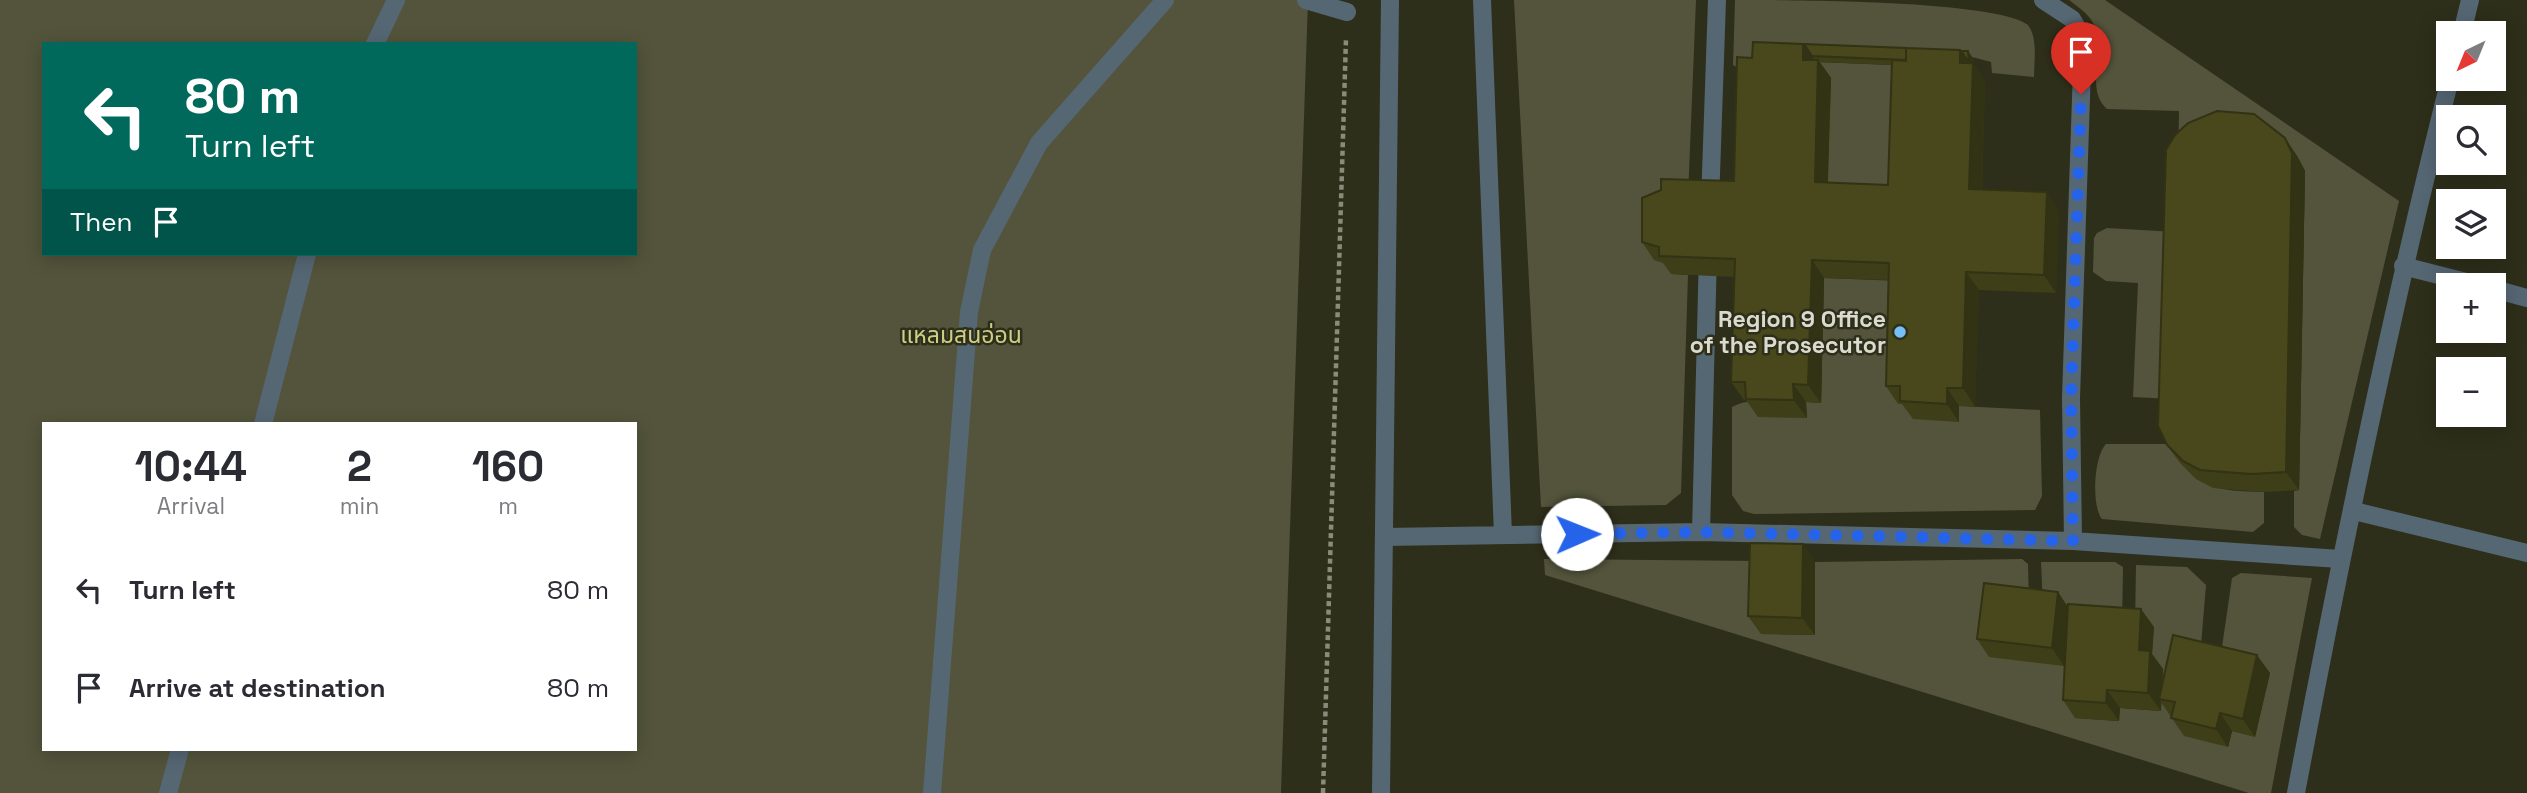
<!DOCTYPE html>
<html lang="en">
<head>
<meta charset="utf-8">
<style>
  :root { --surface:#fff; --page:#f2f2f3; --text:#2b2b33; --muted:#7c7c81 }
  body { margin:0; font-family:"Space Grotesk","Noto Sans Thai",sans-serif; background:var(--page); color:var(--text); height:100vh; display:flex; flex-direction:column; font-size:26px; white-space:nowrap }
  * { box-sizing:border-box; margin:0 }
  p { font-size:23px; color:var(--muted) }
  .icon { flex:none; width:38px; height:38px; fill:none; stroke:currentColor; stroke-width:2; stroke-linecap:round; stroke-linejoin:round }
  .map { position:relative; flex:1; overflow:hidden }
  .drawer { position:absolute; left:42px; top:422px; width:595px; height:329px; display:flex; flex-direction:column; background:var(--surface); border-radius:0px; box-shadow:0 4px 18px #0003 }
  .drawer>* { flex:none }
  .guide { position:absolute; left:42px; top:42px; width:595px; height:214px; border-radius:0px; box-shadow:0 4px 18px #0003; background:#00695c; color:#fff; overflow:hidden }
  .needle { width:46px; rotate:223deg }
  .buttons { position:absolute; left:2436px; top:21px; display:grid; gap:14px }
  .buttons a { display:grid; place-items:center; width:70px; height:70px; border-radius:0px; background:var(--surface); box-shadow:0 4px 18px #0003; font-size:35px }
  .pin { position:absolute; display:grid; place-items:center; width:60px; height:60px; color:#fff; margin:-72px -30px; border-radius:50% 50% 50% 0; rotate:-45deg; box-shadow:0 0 7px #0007 }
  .pin .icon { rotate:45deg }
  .me { position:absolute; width:77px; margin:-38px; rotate:89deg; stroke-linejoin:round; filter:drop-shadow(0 0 5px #0008) }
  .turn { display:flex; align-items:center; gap:24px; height:147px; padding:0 28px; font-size:32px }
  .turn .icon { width:91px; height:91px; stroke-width:2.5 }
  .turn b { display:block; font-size:49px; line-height:60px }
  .then { display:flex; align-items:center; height:66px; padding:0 28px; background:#0003; gap:14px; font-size:26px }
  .eta { display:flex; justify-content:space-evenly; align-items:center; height:119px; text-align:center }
  .eta b { font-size:42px; font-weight:800; line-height:49px }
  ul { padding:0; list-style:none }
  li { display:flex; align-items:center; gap:21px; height:98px; padding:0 28px }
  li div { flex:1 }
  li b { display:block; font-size:26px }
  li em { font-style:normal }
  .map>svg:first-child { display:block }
</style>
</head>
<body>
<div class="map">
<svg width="2527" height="793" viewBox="0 0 2527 793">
  <rect width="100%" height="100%" fill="#2e2f1a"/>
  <path fill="#53543b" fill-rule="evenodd" d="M0 0H1308L1281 793H0ZM44 44H635V254H44ZM44 424H635V749H44Z
    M1514 0H1696L1688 197 1672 265V274L1688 275 1681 493 1666 505 1541 507Z
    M1735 0C1789 0 1997 0 2028 25 2038 38 2034 61 2034 77L1992 73 1991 62 1972 57 1766 48 1750 75 1733 65Z
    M2069 0H2105L2399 201 2320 539 2302 535 2294 527V491L2299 490 2305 171 2297 156 2178 168 2179 111 2107 109C2083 87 2108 49 2093 23 2088 13 2078 7 2069 0Z
    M1816 62 1918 66 1901 202 1827 200Z
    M2107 228 2176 232 2172 399 2133 397 2138 283 2106 281 2093 272 2094 238 2097 233Z
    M1824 278 1901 281 1959 406 2040 410 2042 496 2035 510 1754 514 1743 511 1732 495V407C1757 393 1782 409 1806 418V402L1821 403Z
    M2106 444H2171C2192 489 2218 491 2264 492V523L2253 532 2102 519C2091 506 2094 456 2106 444Z
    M1544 559 1762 561 1761 634 1814 635 1815 562 2022 559 2028 564 2029 605 2064 665 2070 610 2043 607 2041 562H2115L2123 567 2122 625 2075 718 2118 721 2120 708 2161 711 2163 669 2151 668 2135 626 2136 565 2187 567 2206 585 2200 657 2228 747 2232 731 2255 736 2220 661 2232 578 2241 573 2312 578 2271 793H2249L1545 575Z"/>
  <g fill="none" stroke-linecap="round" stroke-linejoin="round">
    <path stroke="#8a8b7a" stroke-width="4.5" stroke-dasharray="5 3.5" stroke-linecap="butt" d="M1323 793 1346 38"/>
    <path stroke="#566774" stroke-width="18" d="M1306 0 1347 12
      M1482 0 1503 535
      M2043 0 2072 19 2083 38 2071 398 2073 541
      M375 44 396 0
      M1710 203 1717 0
      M2403 266 2478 285
      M2494 289 2527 298
      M263 424 307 254
      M2354 511 2527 553
      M1701 532 1708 252
      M1384 537 1701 532 2073 541 2340 559
      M168 793 180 749
      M932 793 969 312 982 250 1039 143 1165 0"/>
    <path stroke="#566774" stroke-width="18" d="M2462 33 2470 0
      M2296 793C2341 554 2390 315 2450 79"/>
    <path stroke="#566774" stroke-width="18" d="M1381 793 1390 0"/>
  </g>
  <path fill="#3e3e18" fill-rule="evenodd" d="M1906 48 1968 51 1972 57 1973 63 1985 81 1982 190 2059 210 2056 293 1979 290 1975 406H1959V422L1913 419 1902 404H1898L1886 386 1888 280 1824 278 1821 403 1806 402 1807 418 1758 417 1746 400H1744L1731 382 1734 277 1671 274 1663 263 1654 260 1642 242 1734 181 1752 58ZM1820 62 1892 65 1888 185 1828 183 1831 78Z
    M2285 138 2297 156 2305 171 2299 490 2264 492 2213 488 2196 479 2180 463 2167 445Z
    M1803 544 1815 562V635L1761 634 1748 616Z
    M2068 607 2154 627 2152 654 2163 669 2162 684 2270 673 2255 737 2232 731 2228 747 2184 736 2161 702V711L2120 708 2119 721 2075 718 2063 700 2064 666 1989 657 1977 639Z"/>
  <path fill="#323214" d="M1803 44 1816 62 1803 60Z
    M1960 50 1969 62 1968 51 1972 57 1973 63 1985 81 1981 207 1969 189Z
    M1818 60 1831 78 1827 200 1815 182Z
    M2285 138 2297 156 2305 171 2299 490 2286 472Z
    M2047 192 2059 210 2056 293 2044 275Z
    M1812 260 1824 278 1821 403 1808 385Z
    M1966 272 1979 290 1975 406 1963 388Z
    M1793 384 1806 402 1807 418 1794 400Z
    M1947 388 1959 406V422L1947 404Z
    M1803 544 1815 562V635L1802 618Z
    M2058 592 2070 610 2064 666 2052 648Z
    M2141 609 2154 627 2152 654 2163 669 2161 699H2159L2161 702V711L2148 693 2139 650Z
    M2257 655 2270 673 2255 737 2243 719Z
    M2107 690 2120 708 2119 721 2106 703Z
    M2220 713 2232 731 2228 747 2216 729Z"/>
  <path fill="#48481c" stroke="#323214" stroke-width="2" d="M1753 42 1803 44V60H1818L1815 182 1888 185 1892 60 1906 61V48L1960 50V63H1973L1969 189 2047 192 2044 275 1966 272 1963 388H1947V404L1900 401V386H1886L1889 263 1812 260 1808 385 1793 384 1794 400 1746 399 1745 382H1731L1735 259 1659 256V247L1642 242V198L1661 190V179L1734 181 1737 57 1752 58Z
    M1804 44 1906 48V60L1812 56Z
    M1961 51H1968L1969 62Z
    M2217 111 2254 114 2285 138 2292 153 2286 472 2251 474 2200 470 2183 461 2167 445 2158 426 2166 150 2175 135 2188 123Z
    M1750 543 1803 544 1802 618 1748 616Z
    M1984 583 2058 592 2052 648 1977 639Z
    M2068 604 2141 609 2139 650 2150 651 2148 693 2107 690 2106 703 2063 700Z
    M2173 635 2257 655 2243 719 2220 713 2216 729 2171 718 2175 702 2159 699Z"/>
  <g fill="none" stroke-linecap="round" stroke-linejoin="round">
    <path stroke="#2563eb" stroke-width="12" stroke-dasharray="0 21.6" d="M1577 534 1701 532 2073 541 2071 398 2081 94"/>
  </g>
  <circle fill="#76c0f7" stroke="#2e2f1a" stroke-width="2.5" cx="1900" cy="332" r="7"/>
  <g text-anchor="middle" stroke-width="5" stroke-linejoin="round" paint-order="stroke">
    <g font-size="23" font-weight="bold" fill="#dadbce" stroke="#2e2f1a" text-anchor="end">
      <text x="1886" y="327">Region 9 Office<tspan x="1886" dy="26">of the Prosecutor</tspan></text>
    </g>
    <g font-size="23" fill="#cdcf86" stroke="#2e2f1a">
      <text x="961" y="343">แหลมสนอ่อน</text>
    </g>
  </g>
</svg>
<div class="buttons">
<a><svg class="needle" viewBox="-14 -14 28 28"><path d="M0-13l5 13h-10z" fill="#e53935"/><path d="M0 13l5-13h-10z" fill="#7c7c81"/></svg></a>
<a><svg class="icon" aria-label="search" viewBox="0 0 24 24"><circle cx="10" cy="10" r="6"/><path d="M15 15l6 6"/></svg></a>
<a><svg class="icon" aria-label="layers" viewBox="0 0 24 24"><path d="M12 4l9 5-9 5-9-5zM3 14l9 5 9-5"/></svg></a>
<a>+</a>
<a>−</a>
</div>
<div class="pin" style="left:2081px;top:94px;background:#d93025"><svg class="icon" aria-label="arrive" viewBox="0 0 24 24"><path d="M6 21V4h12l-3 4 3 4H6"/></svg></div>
<svg class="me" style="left:1577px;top:534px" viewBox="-20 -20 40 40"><circle r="19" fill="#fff"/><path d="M0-13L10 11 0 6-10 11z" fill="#2563eb"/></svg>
<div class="guide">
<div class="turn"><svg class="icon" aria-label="left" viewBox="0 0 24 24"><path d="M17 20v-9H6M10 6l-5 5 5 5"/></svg><div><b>80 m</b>Turn left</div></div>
<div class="then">Then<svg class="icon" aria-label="arrive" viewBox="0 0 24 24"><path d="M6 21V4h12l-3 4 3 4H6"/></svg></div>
</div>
<section class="drawer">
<div class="eta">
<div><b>10:44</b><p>Arrival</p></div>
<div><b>2</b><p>min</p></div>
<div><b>160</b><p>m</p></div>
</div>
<ul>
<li><svg class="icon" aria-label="left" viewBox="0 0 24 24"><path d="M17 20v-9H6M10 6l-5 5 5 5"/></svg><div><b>Turn left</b></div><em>80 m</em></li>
<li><svg class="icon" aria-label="arrive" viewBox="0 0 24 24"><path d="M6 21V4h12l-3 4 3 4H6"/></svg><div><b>Arrive at destination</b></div><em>80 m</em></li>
</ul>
</section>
</div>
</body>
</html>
